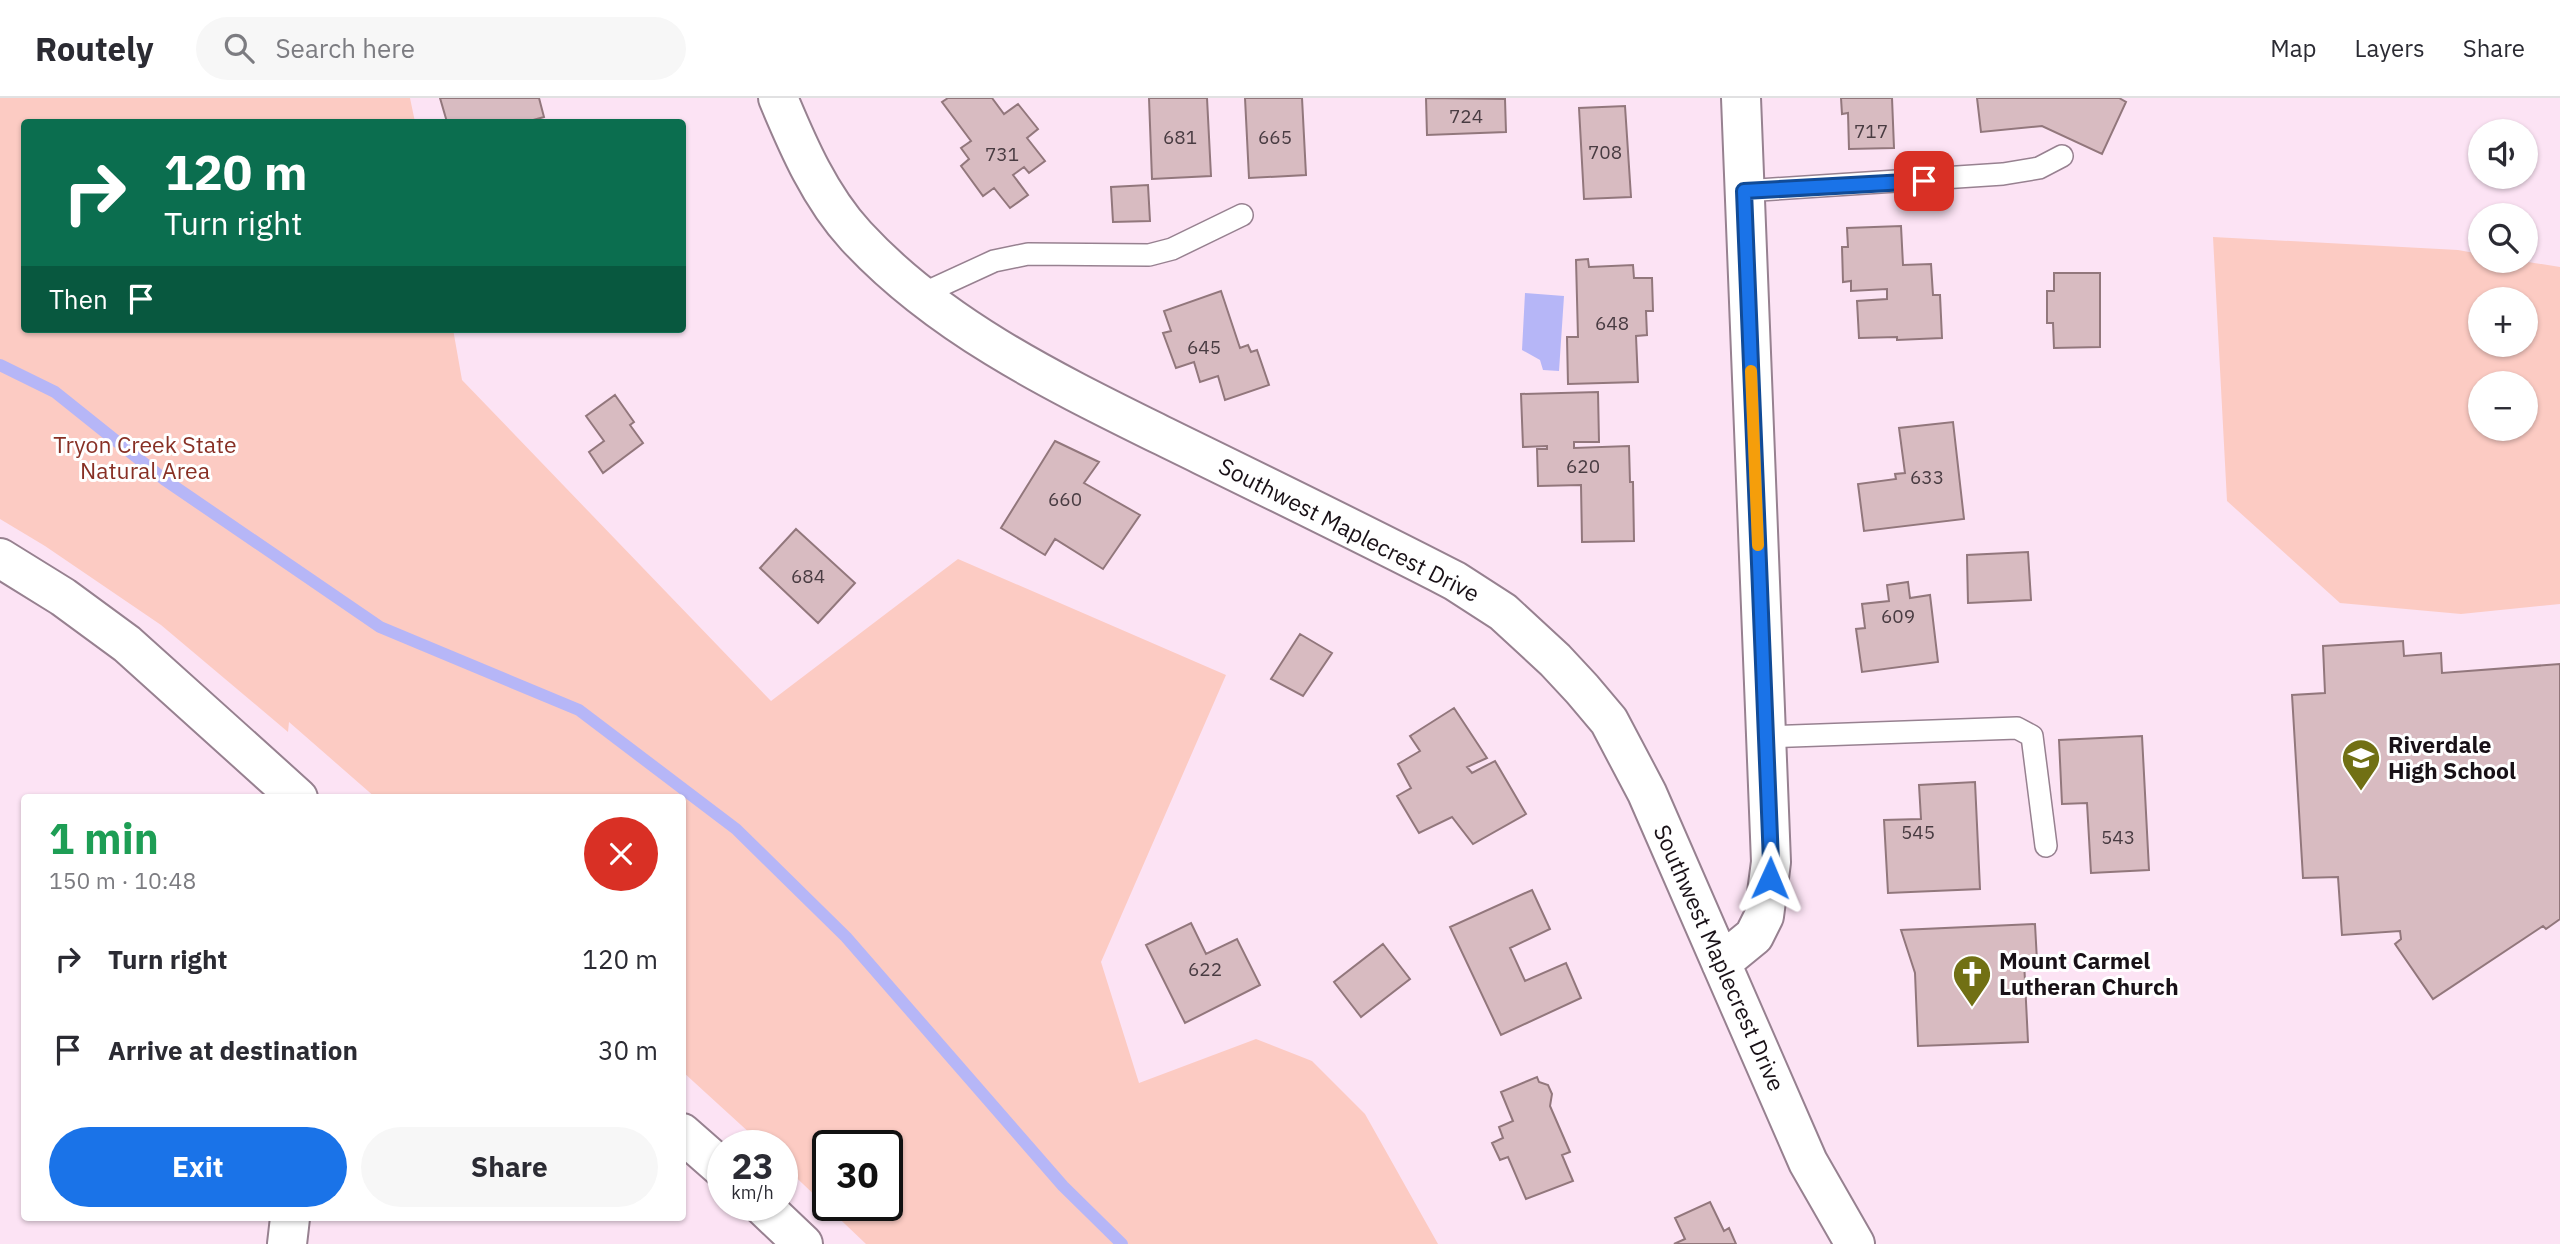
<!DOCTYPE html>
<html lang="en">
<head>
<meta charset="utf-8">
<style>
  :root { --surface:#fff; --page:#f7f7f7; --text:#2b2b33; --muted:#7c7c81; --line:#e1e1e2; --accent:#1a73e8 }
  body { margin:0; font-family:"IBM Plex Sans",sans-serif; background:var(--page); color:var(--text); height:100vh; display:flex; flex-direction:column; font-size:26px; white-space:nowrap }
  * { box-sizing:border-box; margin:0 }
  p { font-size:23px; color:var(--muted) }
  .icon { flex:none; width:38px; height:38px; fill:none; stroke:currentColor; stroke-width:2; stroke-linecap:round; stroke-linejoin:round }
  .map { position:relative; flex:1; overflow:hidden }
  .drawer { position:absolute; left:21px; top:696px; width:665px; height:427px; display:flex; flex-direction:column; background:var(--surface); border-radius:7px; box-shadow:0 2px 5px #0004 }
  .drawer>* { flex:none }
  .banner { position:absolute; left:21px; top:21px; width:665px; height:214px; border-radius:7px; box-shadow:0 2px 5px #0004; background:#0b6e4f; color:#fff; overflow:hidden }
  .fabs { position:absolute; left:2468px; top:21px; display:grid; gap:14px }
  .fabs a { display:grid; place-items:center; width:70px; height:70px; border-radius:50%; background:var(--surface); box-shadow:0 2px 5px #0004; font-size:35px }
  .speed { position:absolute; left:707px; top:1032px; display:flex; gap:14px; font-size:35px; font-weight:700; text-align:center }
  .speed>* { display:grid; place-content:center; width:91px; height:91px; border-radius:50%; background:var(--surface); box-shadow:0 2px 5px #0004; line-height:1 }
  .speed small { font-size:18px; font-weight:400 }
  .speed .limit { border:4px solid #111; border-radius:10px; background:#fff; color:#111 }
  .pin { position:absolute; display:grid; place-items:center; width:60px; height:60px; color:#fff; margin:-30px; border-radius:14px; box-shadow:0 4px 10px #0006 }
  .me { position:absolute; width:77px; margin:-38px; rotate:1deg; stroke-linejoin:round; filter:drop-shadow(0 0 5px #0008) }
  .turn { display:flex; align-items:center; gap:24px; height:147px; padding:0 28px; font-size:32px }
  .turn .icon { width:91px; height:91px; stroke-width:2.5 }
  .turn b { display:block; font-size:49px; line-height:60px }
  .then { display:flex; align-items:center; height:66px; padding:0 28px; background:#0003; gap:14px; font-size:26px }
  .round { display:grid; place-items:center; flex:none; width:74px; height:74px; border-radius:37px; background:var(--page) }
  .headline { display:flex; align-items:center; justify-content:space-between; height:119px; padding:0 28px }
  h1 { font-size:42px; font-weight:800; line-height:52px; color:#1e9e55 }
  .button { display:flex; gap:14px; margin-top:auto; padding:14px 28px }
  .button a { flex:1; height:80px; border-radius:42px; background:var(--accent); color:#fff; font-size:28px; font-weight:800; line-height:80px; text-align:center }
  .button a+a { background:var(--page); color:var(--text) }
  ul { padding:0; list-style:none }
  li { display:flex; align-items:center; gap:21px; height:91px; padding:0 28px }
  li div { flex:1 }
  li b { display:block; font-size:26px }
  li em { font-style:normal }
  header { display:flex; align-items:center; gap:42px; box-sizing:border-box; height:98px; padding:0 35px; background:var(--surface); border-bottom:2px solid var(--line) }
  header strong { font-size:33px }
  nav { display:flex; gap:38px; margin-inline-start:auto; font-size:24px }
  .search { width:490px; height:63px; background:var(--page); display:flex; align-items:center; gap:18px; box-sizing:border-box; padding:0 24px; border-radius:38px; color:var(--muted); font-size:26px }
  .map>svg:first-child { display:block }
</style>
</head>
<body>
<header>
<strong>Routely</strong>
<div class="search"><svg class="icon" aria-label="search" viewBox="0 0 24 24"><circle cx="10" cy="10" r="6"/><path d="M15 15l6 6"/></svg>Search here</div>
<nav><a>Map</a><a>Layers</a><a>Share</a></nav>
</header>
<div class="map">
<svg width="2560" height="1146" viewBox="0 0 2560 1146">
  <rect width="100%" height="100%" fill="#fce3f4"/>
  <path fill="#fccbc3" fill-rule="evenodd" d="M0 0H410L415 24H24V231H453L462 282 771 603 958 461 1226 577 1101 864 1139 985 1256 941 1312 963 1365 1016 1438 1146H866L782 1066V1048H764L683 974 682 700H376L289 624 288 634 161 527 45 448 0 421ZM828 1048H887V1108H828Z
    M2213 139 2458 152 2480 156V163H2522L2560 169V506L2461 516 2340 505 2227 403ZM2480 201H2525V247H2480ZM2480 285H2525V331H2480Z"/>
  <path fill="#b6b6f7" d="M1525 195 1564 198 1559 273 1543 272 1540 262 1522 252Z"/>
  <g fill="none" stroke-linecap="round" stroke-linejoin="round">
    <path stroke="#b6b6f7" stroke-width="12" d="M0 267 55 294 165 382 380 529 579 612 736 731 846 839 1063 1088 1122 1146"/>
  </g>
  <path fill="#d8bbc1" stroke="#92777c" stroke-width="2" d="M440 0H539L544 19 526 24H447Z
    M948 0H992L1004 16 1018 6 1038 31 1027 40 1045 63 1029 75 1024 69 1013 77 1028 97 1010 110 994 90 983 98 961 68 969 61 961 50 971 43 942 4Z
    M1149 0H1207L1211 78 1152 81Z
    M1245 0H1302L1306 77 1249 80Z
    M1426 0 1505 1 1506 34 1427 37Z
    M1841 0H1892L1894 50 1849 51 1848 15 1842 16Z
    M1977 0H2119L2126 4 2102 56 2042 28 1981 34Z
    M1625 8 1631 99 1584 101 1579 10Z
    M1148 87 1150 123 1113 124 1111 89Z
    M1901 128 1903 167 1931 166 1933 197H1940L1942 240 1897 242V239L1859 240 1857 203 1887 201V191L1851 193V183L1843 184 1842 149H1848L1847 130Z
    M1588 161 1589 169 1633 167 1634 180H1652L1653 213H1646L1647 237 1636 238 1638 284 1568 286 1567 239H1578L1576 162Z
    M2054 175H2100V249L2054 250 2053 225H2047V193H2054Z
    M1221 193 1240 250 1248 247 1251 254 1257 252 1269 287 1225 302 1218 278 1200 284 1194 264 1176 270 1163 235 1171 233 1164 213Z
    M1598 294 1599 344H1574V350L1629 348 1630 384H1633L1634 443 1582 444 1581 387 1538 388 1537 351H1547V348L1523 349 1521 296Z
    M615 297 634 324 630 327 643 345 603 375 589 354 604 343 586 318Z
    M1953 324 1964 421 1864 433 1858 386 1896 381 1895 376 1905 375 1899 330Z
    M1055 343 1099 364 1084 385 1140 417 1103 471 1055 441 1045 457 1001 430Z
    M796 431 855 485 818 525 760 470Z
    M2028 454 2031 502 1968 505 1967 457Z
    M1908 484 1910 500 1930 497 1938 564 1862 574 1856 531 1865 530 1862 506 1889 503 1887 487Z
    M1300 536 1332 555 1303 598 1271 581Z
    M2403 543 2404 558 2441 555 2442 575 2560 566V821L2546 831 2543 828 2433 901 2395 846 2401 841 2400 833 2342 837 2338 779 2303 780 2292 597 2325 595 2323 548Z
    M1454 610 1487 660 1467 669 1472 675 1495 663 1526 716 1473 746 1452 719 1419 735 1397 698 1411 690 1398 666 1420 653 1410 638Z
    M2142 638 2149 772 2091 775 2087 705 2062 706 2059 642Z
    M1975 684 1980 791 1888 795 1884 722 1921 721 1919 687Z
    M1532 792 1550 831 1510 850 1525 883 1566 865 1581 900 1501 937 1450 829Z
    M1191 825 1206 856 1237 841 1260 887 1185 925 1146 847Z
    M2035 826 2037 863H2024L2028 944 1918 948 1915 875 1901 832Z
    M1383 846 1410 881 1361 919 1334 884Z
    M1537 979 1539 984 1548 987 1552 996 1550 1008 1570 1054 1562 1057 1573 1083 1526 1101 1508 1059 1500 1062 1492 1045 1503 1040 1499 1029 1513 1023 1501 994Z
    M1710 1104 1724 1133 1729 1130 1736 1146H1674L1685 1141 1675 1120Z"/>
  <g fill="none" stroke-linecap="round" stroke-linejoin="round">
    <g stroke="#978190" stroke-width="24">
      <path id="lane" d="M1744 93 2003 76 2039 70 2062 58
        M920 197 994 163 1028 156 1149 157 1172 151 1242 117
        M1766 639 2017 630 2032 638 2046 748"/>
    </g>
    <g stroke="#978190" stroke-width="42">
      <path id="street" d="M778 0C798 48 820 99 856 138 939 228 1052 283 1161 337 1259 385 1358 433 1455 483L1503 514 1555 562 1582 591 1609 623 1647 695 1808 1064 1855 1146
        M1721 865 1754 838 1764 818 1771 764 1741 0
        M287 1146 290 1120"/>
    </g>
    <g stroke="#978190" stroke-width="42">
      <path id="secondary" d="M0 460 63 499 127 546 298 700
        M682 1035 723 1071
        M763 1108 803 1146"/>
    </g>
    <use href="#lane" stroke="#fff" stroke-width="21"/>
    <use href="#street" stroke="#fff" stroke-width="38"/>
    <use href="#secondary" stroke="#fff" stroke-width="38"/>
  </g>
  <g fill="none" stroke-linecap="round" stroke-linejoin="round">
    <g stroke="#114b97" stroke-width="18">
      <path id="route" d="M1770 780 1771 764 1744 93 1924 83"/>
    </g>
    <use href="#route" stroke="#1a73e8" stroke-width="12"/>
    <path stroke="#f59e0b" stroke-width="12" d="M1751 273 1758 447"/>
  </g>
  <defs>
    <g id="school-pin" transform="scale(2.0125)"><path d="M0 17L-7.5 6A9.5 9.5 0 1 1 7.5 6Z" fill="#717014" stroke="#fff"/><path d="M0-5L7-2L0 1L-7-2ZM-4 1L0 2.5L4 1V4Q0 6-4 4Z" fill="#fff"/></g>
    <g id="church-pin" transform="scale(2.0125)"><path d="M0 17L-7.5 6A9.5 9.5 0 1 1 7.5 6Z" fill="#717014" stroke="#fff"/><path d="M-1.2-6h2.4v3.5h3.3v2.4h-3.3V6h-2.4V-.1h-3.3v-2.4h3.3Z" fill="#fff"/></g>
  </defs>
  <g fill-rule="evenodd">
    <use href="#school-pin" x="2361" y="660"/>
    <use href="#church-pin" x="1972" y="876"/>
  </g>
  <g text-anchor="middle" stroke-width="6" stroke-linejoin="round" paint-order="stroke">
    <g font-size="19" fill="#493c42">
      <text x="1466" y="25">724</text>
      <text x="1871" y="40">717</text>
      <text x="1180" y="46">681</text>
      <text x="1275" y="46">665</text>
      <text x="1605" y="61">708</text>
      <text x="1002" y="63">731</text>
      <text x="1612" y="232">648</text>
      <text x="1204" y="256">645</text>
      <text x="1583" y="375">620</text>
      <text x="1927" y="386">633</text>
      <text x="1065" y="408">660</text>
      <text x="808" y="485">684</text>
      <text x="1898" y="525">609</text>
      <text x="1918" y="741">545</text>
      <text x="2118" y="746">543</text>
      <text x="1205" y="878">622</text>
    </g>
    <g font-size="23" fill="#883025" stroke="#fff">
      <text x="145" y="355">Tryon Creek State<tspan x="145" dy="26">Natural Area</tspan></text>
    </g>
    <g font-size="23" fill="#191117" stroke="#fff">
      <text transform="translate(1349 432) rotate(27)" y="8">Southwest Maplecrest Drive</text>
      <text transform="translate(1719 860) rotate(66)" y="8">Southwest Maplecrest Drive</text>
    </g>
    <g font-size="23" font-weight="bold" fill="#191117" stroke="#fff" text-anchor="start">
      <text x="2388" y="655">Riverdale<tspan x="2388" dy="26">High School</tspan></text>
      <text x="1999" y="871">Mount Carmel<tspan x="1999" dy="26">Lutheran Church</tspan></text>
    </g>
  </g>
</svg>
<div class="fabs">
<a><svg class="icon" aria-label="sound" viewBox="0 0 24 24"><path d="M4 9h4l5-4v14l-5-4H4zM17 9q2 3 0 6"/></svg></a>
<a><svg class="icon" aria-label="search" viewBox="0 0 24 24"><circle cx="10" cy="10" r="6"/><path d="M15 15l6 6"/></svg></a>
<a>+</a>
<a>−</a>
</div>
<div class="speed"><div>23<small>km/h</small></div><div class="limit">30</div></div>
<div class="pin" style="left:1924px;top:83px;background:#d93025"><svg class="icon" aria-label="arrive" viewBox="0 0 24 24"><path d="M6 21V4h12l-3 4 3 4H6"/></svg></div>
<svg class="me" style="left:1770px;top:780px" viewBox="-20 -20 40 40"><path d="M0-17L14 15 0 8-14 15z" fill="#1a73e8" stroke="#fff" stroke-width="4"/></svg>
<div class="banner">
<div class="turn"><svg class="icon" aria-label="right" viewBox="0 0 24 24"><path d="M7 20v-9h11M14 6l5 5-5 5"/></svg><div><b>120 m</b>Turn right</div></div>
<div class="then">Then<svg class="icon" aria-label="arrive" viewBox="0 0 24 24"><path d="M6 21V4h12l-3 4 3 4H6"/></svg></div>
</div>
<section class="drawer">
<div class="headline"><div><h1>1 min</h1><p>150 m · 10:48</p></div><a class="round" style="background:#d93025;color:#fff"><svg class="icon" aria-label="close" viewBox="0 0 24 24"><path d="M6 6l12 12M18 6L6 18"/></svg></a></div>
<ul>
<li><svg class="icon" aria-label="right" viewBox="0 0 24 24"><path d="M7 20v-9h11M14 6l5 5-5 5"/></svg><div><b>Turn right</b></div><em>120 m</em></li>
<li><svg class="icon" aria-label="arrive" viewBox="0 0 24 24"><path d="M6 21V4h12l-3 4 3 4H6"/></svg><div><b>Arrive at destination</b></div><em>30 m</em></li>
</ul>
<div class="button"><a>Exit</a><a>Share</a></div>
</section>
</div>
</body>
</html>
